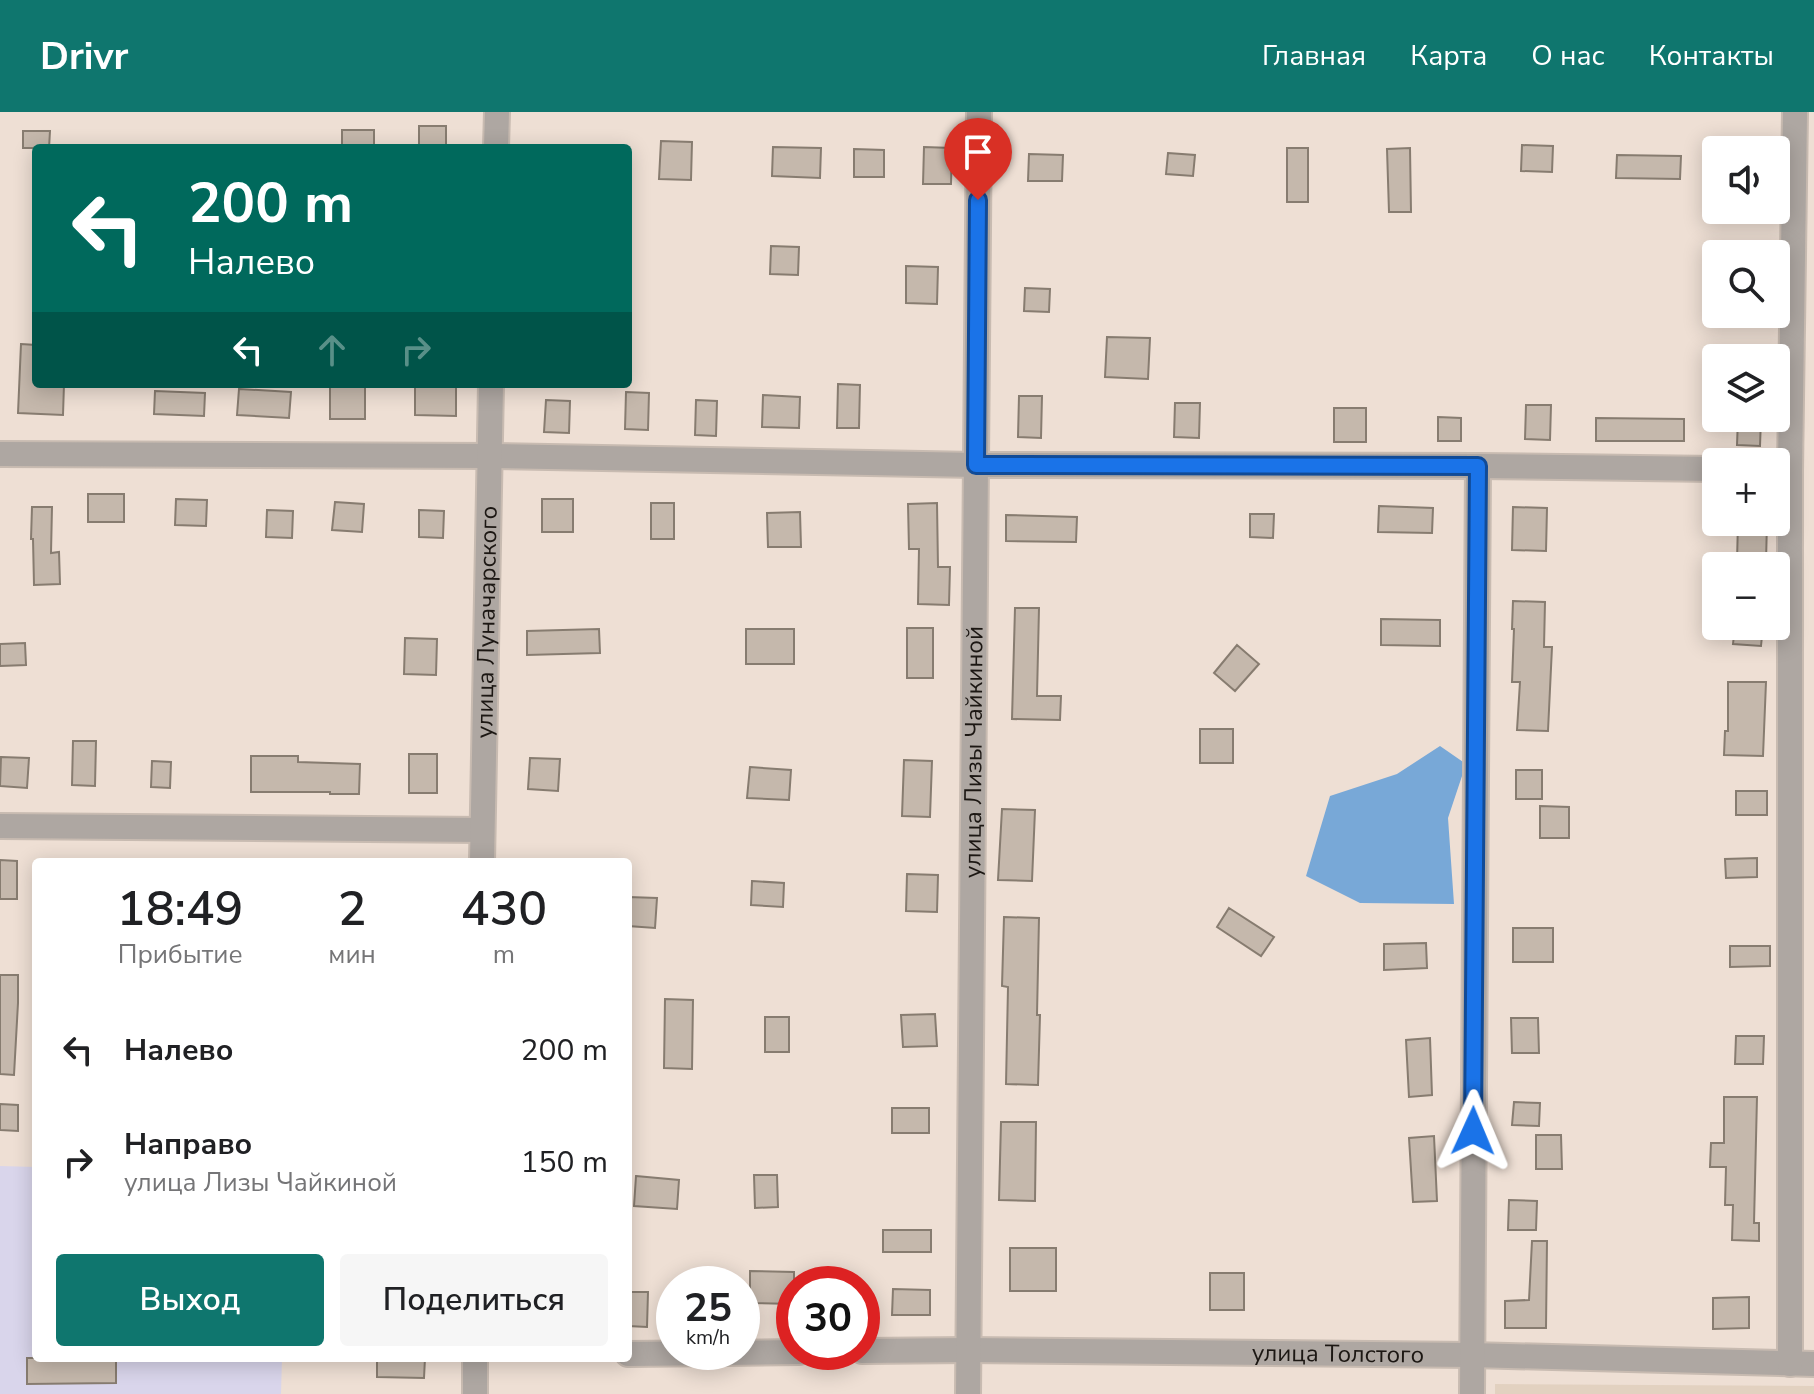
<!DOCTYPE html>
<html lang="ru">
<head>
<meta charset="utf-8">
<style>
  :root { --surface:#fff; --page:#f6f6f6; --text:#202124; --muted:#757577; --accent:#0f766e }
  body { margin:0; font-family:"Nunito Sans",sans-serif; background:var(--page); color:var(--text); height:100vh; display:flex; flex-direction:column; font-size:30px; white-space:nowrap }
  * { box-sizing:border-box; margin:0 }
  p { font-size:26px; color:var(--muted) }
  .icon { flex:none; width:44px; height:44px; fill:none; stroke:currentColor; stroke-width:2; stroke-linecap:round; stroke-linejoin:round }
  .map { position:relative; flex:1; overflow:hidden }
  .side { position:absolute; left:32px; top:746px; width:600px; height:504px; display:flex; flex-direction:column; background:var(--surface); border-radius:8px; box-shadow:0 4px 20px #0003 }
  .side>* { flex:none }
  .top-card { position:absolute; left:32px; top:32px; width:600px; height:244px; border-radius:8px; box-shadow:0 4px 20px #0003; background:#00695c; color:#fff; overflow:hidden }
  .fabs { position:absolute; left:1702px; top:24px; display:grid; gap:16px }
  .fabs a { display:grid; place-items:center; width:88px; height:88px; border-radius:8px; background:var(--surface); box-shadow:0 4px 20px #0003; font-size:40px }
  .speed { position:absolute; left:656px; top:1154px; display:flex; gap:16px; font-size:40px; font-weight:700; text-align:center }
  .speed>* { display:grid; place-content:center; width:104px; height:104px; border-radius:50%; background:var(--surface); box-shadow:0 4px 20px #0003; line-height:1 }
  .speed small { font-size:20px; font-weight:400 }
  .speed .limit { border:12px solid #d22; background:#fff; color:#111 }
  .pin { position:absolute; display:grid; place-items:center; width:68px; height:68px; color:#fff; margin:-82px -34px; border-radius:50% 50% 50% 0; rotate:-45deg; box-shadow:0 0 8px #0007 }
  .pin .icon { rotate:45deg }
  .me { position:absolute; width:88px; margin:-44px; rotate:1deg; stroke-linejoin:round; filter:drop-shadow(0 0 6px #0008) }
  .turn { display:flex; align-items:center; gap:28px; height:168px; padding:0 24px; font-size:36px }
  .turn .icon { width:104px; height:104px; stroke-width:2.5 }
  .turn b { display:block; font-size:56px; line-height:68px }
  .lanes { display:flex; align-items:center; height:76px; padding:0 24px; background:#0003; justify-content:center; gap:40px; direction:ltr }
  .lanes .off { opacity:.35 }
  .eta { display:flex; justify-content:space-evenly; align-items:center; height:136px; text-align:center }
  .eta b { font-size:48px; font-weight:600; line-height:56px }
  .button { display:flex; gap:16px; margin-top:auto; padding:16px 24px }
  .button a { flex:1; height:92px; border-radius:8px; background:var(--accent); color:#fff; font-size:32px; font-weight:600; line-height:92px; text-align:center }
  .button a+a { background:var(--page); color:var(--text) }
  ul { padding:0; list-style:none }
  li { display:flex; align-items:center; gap:24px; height:112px; padding:0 24px }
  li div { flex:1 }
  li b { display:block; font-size:30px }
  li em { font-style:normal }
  header { display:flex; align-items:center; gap:48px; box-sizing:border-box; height:112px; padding:0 40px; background:var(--accent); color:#fff }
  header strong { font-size:38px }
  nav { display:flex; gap:44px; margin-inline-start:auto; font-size:28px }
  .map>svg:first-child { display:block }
</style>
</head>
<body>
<header>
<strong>Drivr</strong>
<nav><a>Главная</a><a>Карта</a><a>О нас</a><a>Контакты</a></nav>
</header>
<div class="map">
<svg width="1814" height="1282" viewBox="0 0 1814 1282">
  <rect width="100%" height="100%" fill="#eedfd4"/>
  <path fill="#e2d1c0" d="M1495 1272 1814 1274V1282H1495Z"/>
  <path fill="#d9d5eb" d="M0 1054 36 1055V1246H282L281 1282H0Z"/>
  <path fill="#78a8d7" d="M1440 634 1466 652 1448 706 1454 792 1360 791 1306 764 1330 684 1397 662Z"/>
  <path fill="#c5b8ac" stroke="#877c70" stroke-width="2" d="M419 14H446V36H419Z
    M342 18H374V36H342Z
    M23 19H50L49 36H23Z
    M661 29 692 30 691 68 659 67Z
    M1522 33 1553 34 1552 60 1521 59Z
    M773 35 821 36 820 66 772 64Z
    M924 35 952 36 951 72H923Z
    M1287 36H1308V90H1287Z
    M1410 36 1411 100H1389L1387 37Z
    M854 37 884 38V65H854Z
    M1168 41 1195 43 1193 64 1166 62Z
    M1029 42 1063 43 1062 69H1028Z
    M1617 43 1681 44 1680 67 1616 66Z
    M771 134 799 135 798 163 770 162Z
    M906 154 938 155 937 192 906 191Z
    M1025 176 1050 177 1049 200 1024 199Z
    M1107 225 1150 226 1148 267 1105 265Z
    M21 232 36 233V272H64L63 303 18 301Z
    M330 272H365V307H330Z
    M415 272H456V304L415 303Z
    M838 272 860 273 859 316H837Z
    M239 277 291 280 289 306 237 303Z
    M155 279 205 281 204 304 154 302Z
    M626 280 649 281 648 318 625 317Z
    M763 283 800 285 799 316 762 315Z
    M1019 284H1042L1041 326 1018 325Z
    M546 288 570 289 569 321 544 320Z
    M696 288 717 289 716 324 695 323Z
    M1175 291H1200L1199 326 1174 325Z
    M1526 293H1551L1550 328 1525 327Z
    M1334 296H1366V330H1334Z
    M1438 305 1461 306V329H1438Z
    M1596 306 1684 307V329H1596Z
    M1738 306H1761L1760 334 1737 333Z
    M88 382H124V410H88Z
    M176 387 207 388 206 414 175 413Z
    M542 387H573V420H542Z
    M335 390 364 392 362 420 332 418Z
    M651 391H674V427H651Z
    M937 391 938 455H950L949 493 918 492 919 437H909L908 392Z
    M1379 394 1433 396 1432 421 1378 420Z
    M32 395H52L51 441 59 440 60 472 34 473 33 427H31Z
    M1513 395 1547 396 1546 439 1512 438Z
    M267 398 293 399 292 426 266 425Z
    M419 398 444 399 443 426 419 425Z
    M800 400 801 435H768L767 401Z
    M1250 402H1274L1273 426 1250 425Z
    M1006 403 1077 405 1076 430 1006 429Z
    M1738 410H1767L1766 450 1737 449Z
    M1513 489 1545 490 1544 535H1552L1548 619 1517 618 1520 570H1512L1514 517H1512Z
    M1015 496H1039L1037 584H1061L1060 608 1012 607Z
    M1381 507 1440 508V534L1381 533Z
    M1735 514H1763L1761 534 1733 532Z
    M907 516H933V566H907Z
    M599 517 600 541 527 543V519Z
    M746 517H794V552H746Z
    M405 526 437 527 436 563 404 562Z
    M25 531 26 553 0 554V532Z
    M1237 533 1259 552 1235 579 1214 561Z
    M1728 570H1766L1763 644 1724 643 1725 619H1728Z
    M1200 617H1233V651H1200Z
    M73 629H96L95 674 72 673Z
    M409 642H437V681H409Z
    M251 644H298V650L360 652 359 682H330V680H251Z
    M1 645 29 646 27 676 0 674Z
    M530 646 560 647 558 679 528 677Z
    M904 648 932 649 930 705 902 704Z
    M152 649 171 650 170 676 151 675Z
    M750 655 791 658 789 688 747 686Z
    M1516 658H1542V687H1516Z
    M1736 679H1767V703H1736Z
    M1540 694 1569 695V726H1540Z
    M1002 697 1035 698 1032 769 998 768Z
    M1757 746V765L1726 766 1725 747Z
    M0 748 17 749V787H0Z
    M907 762 938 763 937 800 906 799Z
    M752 769 784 771 783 795 751 793Z
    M628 785 657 786 655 816 628 814Z
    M1229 796 1274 825 1261 844 1217 815Z
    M1004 805 1039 806 1037 903H1040L1038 973 1006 972 1008 875 1002 874Z
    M1513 816H1553V850H1513Z
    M1426 831 1427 856 1384 858V832Z
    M1730 834H1770V854L1730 855Z
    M0 863H18V891L14 963 0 962Z
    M665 887 693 888 692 957 664 956Z
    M935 902 937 934 903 935 901 903Z
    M765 905H789V940H765Z
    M1511 906H1538L1539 941H1512Z
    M1736 924H1764L1763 952H1735Z
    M1430 926 1432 983 1409 985 1406 928Z
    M1724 985H1757L1754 1111H1759V1129L1732 1128 1733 1093H1725L1726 1055H1710L1711 1031H1724Z
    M1514 990 1540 991 1539 1014 1512 1013Z
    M0 992 18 993V1019L0 1018Z
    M892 996H929V1021H892Z
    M1001 1010H1036L1035 1089 999 1088Z
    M1536 1023H1561L1562 1057H1536Z
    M1434 1024 1437 1089 1413 1090 1409 1026Z
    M754 1063H777L778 1095 755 1096Z
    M636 1064 679 1068 677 1097 634 1094Z
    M1509 1088 1537 1089 1536 1118H1508Z
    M883 1118H931V1140H883Z
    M1532 1129H1547L1546 1216H1505V1189L1529 1188Z
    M1010 1136H1056V1179H1010Z
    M750 1159 794 1160V1192L750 1191Z
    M1210 1161H1244V1198H1210Z
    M893 1177 930 1178V1203H892Z
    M628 1180H648L647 1215 628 1214Z
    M1749 1185V1216L1713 1217V1186Z
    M27 1246H116V1271L27 1272Z
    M377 1246H425L424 1266 377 1265Z"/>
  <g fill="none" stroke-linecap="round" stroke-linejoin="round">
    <g stroke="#c8bbb1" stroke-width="28">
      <g id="minor">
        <path d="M496 36 497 0"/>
        <path d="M0 342 490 344 976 353 1478 354 1716 357"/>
        <path d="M0 714 482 718"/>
        <path id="s1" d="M482 750 491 272"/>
        <path id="s2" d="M862 1239 968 1238 1472 1243 1814 1252"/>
        <path d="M628 1242 799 1240"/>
        <path d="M1790 1252V358L1795 0"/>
        <path d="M475 1282V1246"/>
        <path id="s3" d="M968 1282 979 0"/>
        <path d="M1472 1282 1478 354"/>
      </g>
    </g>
    <use href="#minor" stroke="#aea7a2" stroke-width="24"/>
  </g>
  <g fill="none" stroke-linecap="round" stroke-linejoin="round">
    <g stroke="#114b97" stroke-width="20">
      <path id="route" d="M978 88 976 353 1478 354 1473 1019"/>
    </g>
    <use href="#route" stroke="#1a73e8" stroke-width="14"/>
  </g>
  <g text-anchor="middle" stroke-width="8" stroke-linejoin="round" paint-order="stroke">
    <g font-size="24" fill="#1c1713" stroke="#eedfd4">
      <text dy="8" stroke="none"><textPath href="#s1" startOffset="240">улица Луначарского</textPath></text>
      <text dy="8" stroke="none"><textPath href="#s3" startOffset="642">улица Лизы Чайкиной</textPath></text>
      <text dy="8" stroke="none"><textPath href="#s2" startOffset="476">улица Толстого</textPath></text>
    </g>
  </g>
</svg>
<div class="fabs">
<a><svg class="icon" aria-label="sound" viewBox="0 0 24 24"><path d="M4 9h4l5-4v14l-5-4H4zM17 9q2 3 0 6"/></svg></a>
<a><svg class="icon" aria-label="search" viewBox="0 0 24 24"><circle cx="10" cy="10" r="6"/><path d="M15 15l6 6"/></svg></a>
<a><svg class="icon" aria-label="layers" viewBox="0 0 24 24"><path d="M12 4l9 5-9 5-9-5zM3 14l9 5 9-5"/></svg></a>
<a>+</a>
<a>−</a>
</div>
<div class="speed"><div>25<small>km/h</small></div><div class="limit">30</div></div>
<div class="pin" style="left:978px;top:88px;background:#d93025"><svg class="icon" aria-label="arrive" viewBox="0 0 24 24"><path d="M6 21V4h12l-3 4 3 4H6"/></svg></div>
<svg class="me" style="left:1473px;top:1019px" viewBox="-20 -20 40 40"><path d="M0-17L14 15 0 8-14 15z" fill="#1a73e8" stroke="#fff" stroke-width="4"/></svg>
<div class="top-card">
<div class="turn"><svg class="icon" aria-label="left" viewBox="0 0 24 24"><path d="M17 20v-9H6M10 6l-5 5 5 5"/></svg><div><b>200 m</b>Налево</div></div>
<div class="lanes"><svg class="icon" aria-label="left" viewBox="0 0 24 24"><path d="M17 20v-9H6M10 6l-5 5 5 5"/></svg><svg class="icon off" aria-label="ahead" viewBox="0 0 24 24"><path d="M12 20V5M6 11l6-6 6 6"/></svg><svg class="icon off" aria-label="right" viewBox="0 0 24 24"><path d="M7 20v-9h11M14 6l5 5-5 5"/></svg></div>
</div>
<section class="side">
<div class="eta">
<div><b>18:49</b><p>Прибытие</p></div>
<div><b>2</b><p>мин</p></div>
<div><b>430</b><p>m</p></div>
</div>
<ul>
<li><svg class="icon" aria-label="left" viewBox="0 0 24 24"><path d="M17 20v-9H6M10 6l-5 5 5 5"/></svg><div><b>Налево</b></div><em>200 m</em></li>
<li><svg class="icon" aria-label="right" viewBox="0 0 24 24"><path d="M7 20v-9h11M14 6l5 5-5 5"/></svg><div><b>Направо</b><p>улица Лизы Чайкиной</p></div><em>150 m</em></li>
</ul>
<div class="button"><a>Выход</a><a>Поделиться</a></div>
</section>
</div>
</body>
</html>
